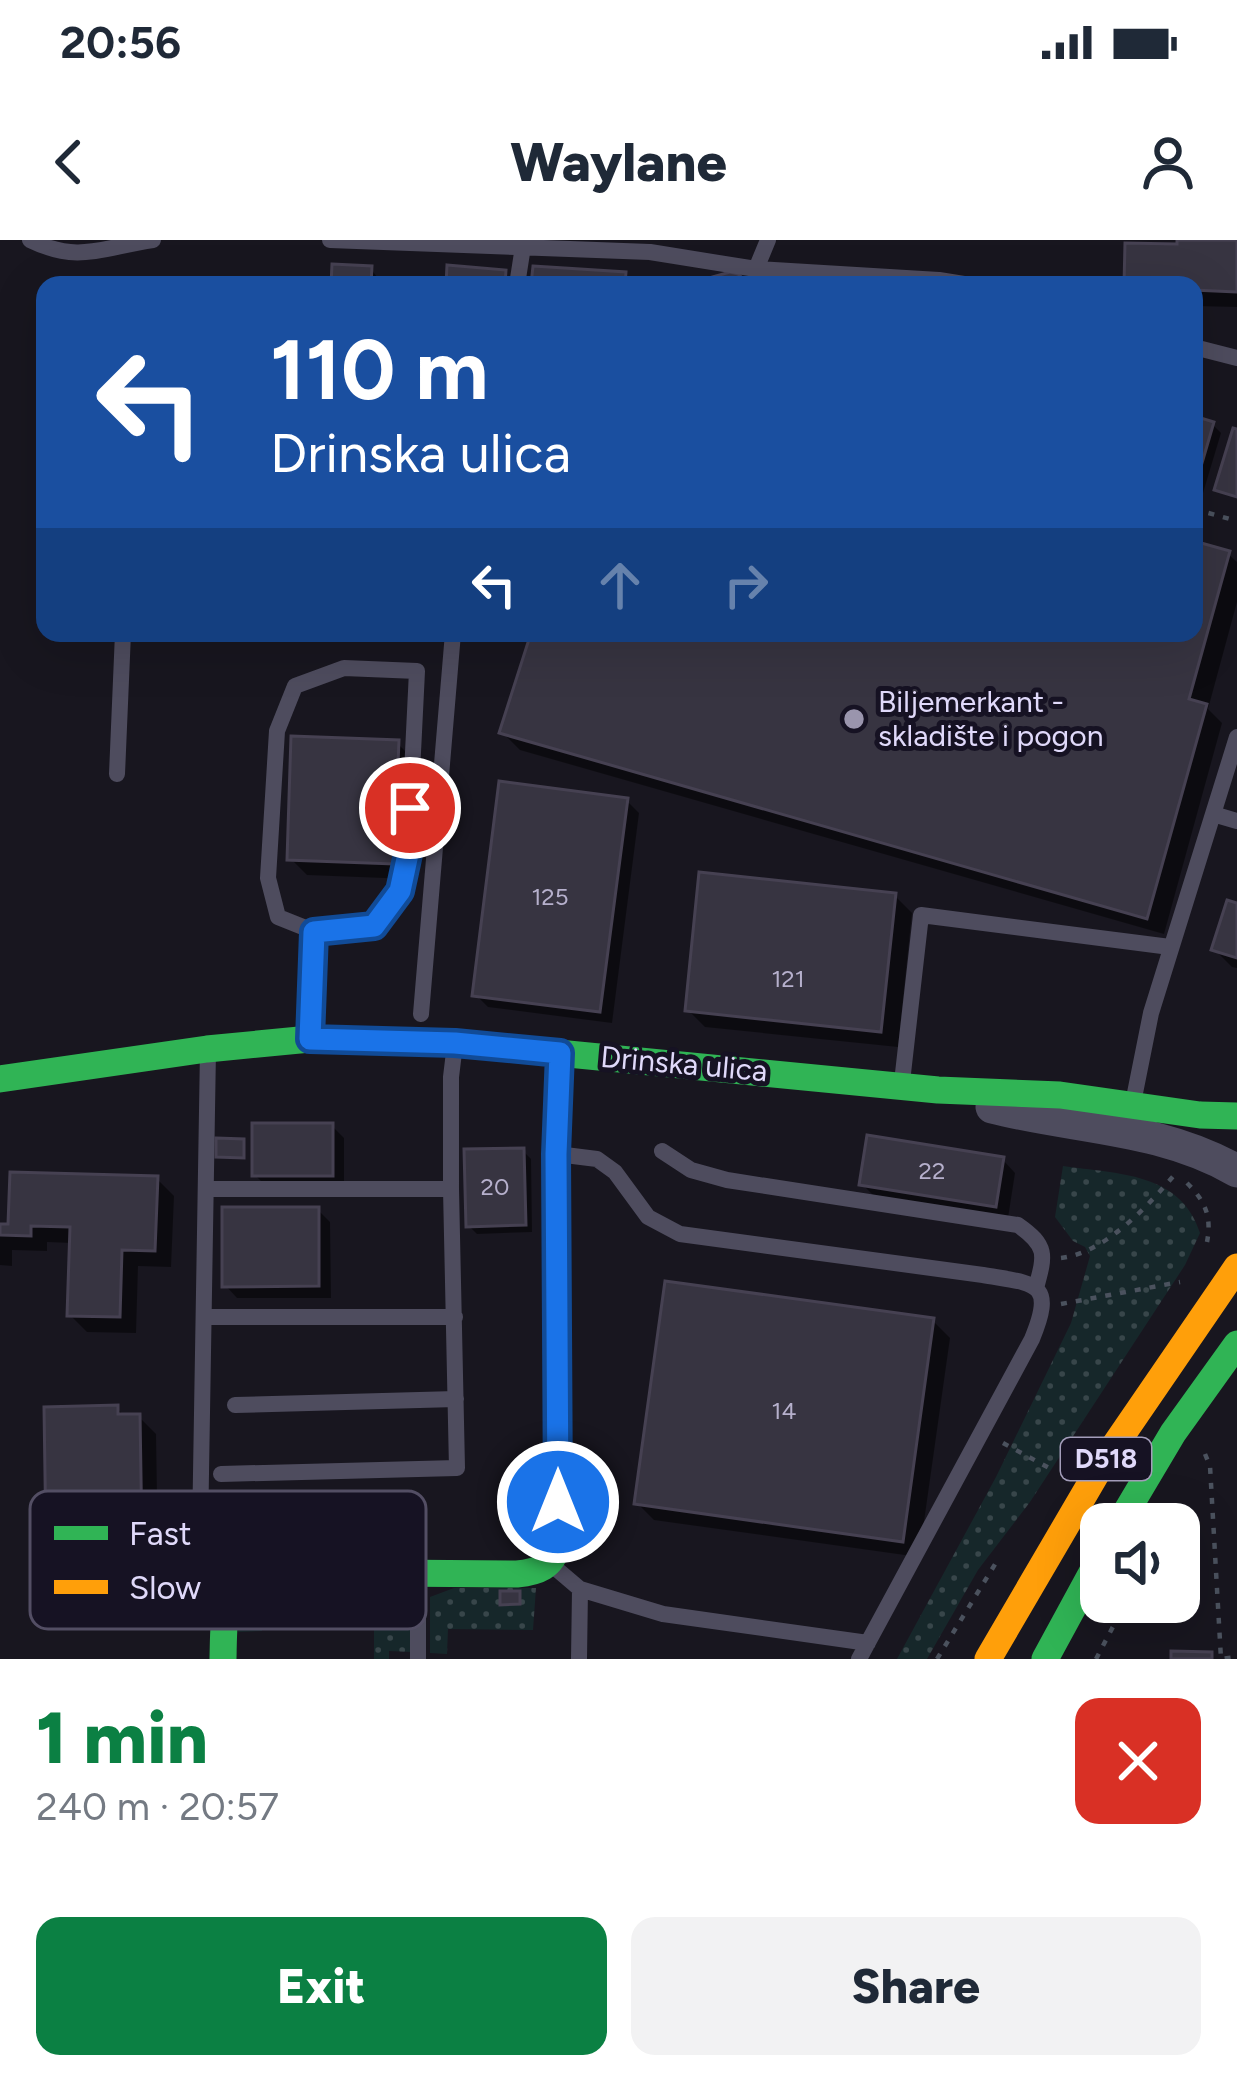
<!DOCTYPE html>
<html lang="en">
<head>
<meta charset="utf-8">
<style>
  :root { --surface:#fff; --page:#f2f2f3; --text:#1f2937; --muted:#747a83; --accent:#0b8043 }
  body { margin:0; font-family:Figtree,sans-serif; background:var(--page); color:var(--text); height:100vh; display:flex; flex-direction:column; font-size:45px; white-space:nowrap }
  * { box-sizing:border-box; margin:0 }
  p { font-size:39px; color:var(--muted) }
  .icon { flex:none; width:66px; height:66px; fill:none; stroke:currentColor; stroke-width:2; stroke-linecap:round; stroke-linejoin:round }
  .map { position:relative; height:1419px; overflow:hidden }
  .side { display:flex; flex-direction:column; background:var(--surface); flex:1 }
  .side>* { flex:none }
  .hud { position:absolute; left:36px; top:36px; width:1167px; height:366px; border-radius:24px; box-shadow:0 12px 48px #0002; background:#1a4fa0; color:#fff; overflow:hidden }
  .tools { position:absolute; left:1080px; top:1263px; display:grid; gap:24px }
  .tools a { display:grid; place-items:center; width:120px; height:120px; border-radius:24px; background:var(--surface); box-shadow:0 12px 48px #0002; font-size:60px }
  .pin { position:absolute; display:grid; place-items:center; width:102px; height:102px; color:#fff; margin:-51px; border:6px solid #fff; border-radius:50%; box-shadow:0 3px 12px #0007 }
  .me { position:absolute; width:132px; margin:-66px; rotate:0deg; stroke-linejoin:round; filter:drop-shadow(0 0 9px #0008) }
  .turn { display:flex; align-items:center; gap:42px; height:252px; padding:0 36px; font-size:54px }
  .turn .icon { width:156px; height:156px; stroke-width:2.5 }
  .turn b { display:block; font-size:84px; line-height:102px }
  .lanes { display:flex; align-items:center; height:114px; padding:0 36px; background:#0003; justify-content:center; gap:60px; direction:ltr }
  .lanes .off { opacity:.35 }
  .round { display:grid; place-items:center; flex:none; width:126px; height:126px; border-radius:24px; background:var(--page) }
  .summary { display:flex; align-items:center; justify-content:space-between; height:204px; padding:0 36px }
  h1 { font-size:72px; font-weight:800; line-height:90px; color:var(--accent) }
  .primary-button { display:flex; gap:24px; margin-top:auto; padding:24px 36px }
  .primary-button a { flex:1; height:138px; border-radius:24px; background:var(--accent); color:#fff; font-size:48px; font-weight:800; line-height:138px; text-align:center }
  .primary-button a+a { background:var(--page); color:var(--text) }
  .status { display:flex; justify-content:space-between; align-items:center; height:84px; padding:0 60px; background:var(--surface); direction:ltr }
  .status svg { height:33px; fill:currentColor }
  header { display:flex; justify-content:space-between; align-items:center; height:156px; padding:0 36px; background:var(--surface); font-size:54px; font-weight:800 }
  .map>svg:first-child { display:block }
</style>
</head>
<body>
<div class="status"><b>20:56</b><svg viewBox="0 0 49 12"><path d="M0 12V9h3v3zM5 12V6h3v6zM10 12V3h3v9zM15 12V0h3v12zM26 1h20v11H26zM47 4h2v5h-2z"/></svg></div>
<header><svg class="icon" aria-label="back" viewBox="0 0 24 24"><path d="M15 5l-7 7 7 7"/></svg>Waylane<svg class="icon" aria-label="person" viewBox="0 0 24 24"><circle cx="12" cy="8" r="4"/><path d="M4 21q1-7 8-7t8 7"/></svg></header>
<div class="map">
<svg width="1237" height="1419" viewBox="0 0 1237 1419">
  <defs>
    <pattern id="grass-dots" width="8" height="8" patternUnits="userSpaceOnUse" patternTransform="scale(3)"><rect width="8" height="8" fill="#16272a"/><path d="M2 2h.1M6 6h.1" fill="none" stroke="#38464a" stroke-width="1.8" stroke-linecap="round"/></pattern>
  </defs>
  <rect width="100%" height="100%" fill="#18161f"/>
  <path fill="url(#grass-dots)" d="M1063 926C1117 934 1181 932 1200 993L1185 1025 1030 1262 978 1330 927 1419H897L996 1237 1071 1083 1090 1016 1085 1007 1073 1001 1055 977Z
    M408 1347 411 1412 389 1411V1419H374V1374L263 1372 262 1391 238 1392 247 1352Z
    M454 1348H536L533 1390 448 1389 447 1414 430 1413V1357Z"/>
  <path fill="#0007" d="M1180 0H1237V67L1194 66V45H1127L1180 8Z
    M371 29 383 45H334Z
    M1194 179 1213 185 1221 193 1203 253 1194 251Z
    M1194 304 1228 314 1237 322V362L1208 469 1222 483 1164 694 520 510 503 493 534 393H1194Z
    M245 393H333V400L251 399Z
    M397 503 414 520 410 639 307 635 290 618Z
    M626 560 639 573 612 783 488 767 475 754Z
    M895 656 912 673 898 807 705 787 688 770Z
    M1237 666V728L1232 727 1215 710Z
    M332 886 344 898V947L268 948 255 935Z
    M523 911 531 919 532 992 477 994 469 986Z
    M1003 920 1015 933 1008 978 875 957 862 944Z
    M157 939 174 956 171 1027 138 1026 136 1093 87 1092 70 1075 72 1003 47 1002V1011L12 1010V1026L0 1025V987H11Z
    M318 970 330 982 331 1058H237L225 1045Z
    M933 1081 950 1098 919 1317 654 1280 637 1263Z
    M117 1168 125 1177H139L156 1194 158 1316 66 1318 49 1301Z"/>
  <path fill="#373441" stroke="#464152" stroke-width="3" d="M1177 0H1237V52L1194 50V45H1124L1125 3 1177 4Z
    M332 24 372 26 371 45H331Z
    M447 25 506 30 505 45H446Z
    M533 26 626 32 625 45H531Z
    M730 32 738 34 751 45H704L712 37Z
    M1194 176 1214 182 1195 247H1194Z
    M1233 188 1237 189V257L1214 250Z
    M1194 301 1230 311 1189 459 1207 464 1147 679 499 493 531 393H1194Z
    M291 496 399 500 394 624 287 620Z
    M499 541 628 558 600 772 472 756Z
    M699 632 896 653 881 792 685 771Z
    M1227 660 1237 663V718L1211 710Z
    M252 883H333V936H252Z
    M867 895 1004 917 996 967 859 945Z
    M216 898 244 899V918L216 917Z
    M524 908 526 985 466 987 464 909Z
    M10 932 158 936 155 1011 122 1010 120 1077 67 1076 70 987 31 986V996L0 995V984H8Z
    M222 967H319V1046L222 1047Z
    M665 1041 934 1078 903 1302 634 1264Z
    M118 1165V1174H140L142 1300 46 1302 44 1167Z
    M500 1351H520V1364L500 1365Z
    M1171 1411 1212 1412V1419H1171Z"/>
  <g fill="none" stroke-linecap="round" stroke-linejoin="round">
    <path stroke="#4b525e" stroke-width="4.5" stroke-dasharray="6 9" stroke-linecap="butt" d="M1194 269 1237 281
      M1187 943C1205 961 1212 976 1207 1002
      M1061 1018C1105 1013 1148 966 1175 934
      M1061 1064 1180 1042
      M1003 1203 1051 1229
      M1205 1214 1210 1226 1221 1419 1237 1417
      M937 1419 997 1321
      M1096 1419 1126 1362"/>
    <path stroke="#4e4c5e" stroke-width="16" d="M30 0C79 24 103 7 153 0
      M330 0 650 12 756 29 939 40 970 45
      M756 29 768 0
      M517 45 524 0
      M1194 107 1237 118
      M344 428 417 431 408 614 400 651 374 686 313 691 278 677 268 638 277 491 295 446Z
      M117 534 123 393
      M1213 574 1237 581
      M421 774 453 393
      M310 798 313 691
      M902 842 921 675 1170 707
      M1133 863 1151 773 1237 497
      M662 911 691 930 727 940 1018 985C1048 1006 1045 1015 1036 1048
      M557 914 597 919 615 932 648 977 680 994 983 1035C1035 1044 1056 1041 1032 1099L859 1419
      M207 949H451
      M205 1077H455
      M235 1165 456 1159
      M221 1234 457 1228 451 949V837L455 804
      M200 1294 208 810
      M553 1326 580 1349 663 1374 868 1403
      M418 1334V1419
      M579 1419 580 1349"/>
    <path stroke="#4e4c5e" stroke-width="33" d="M992 867C1074 888 1162 887 1237 931"/>
    <path stroke="#30b455" stroke-width="27" d="M0 839 207 809 310 799 367 800 455 803 938 850 1060 855 1200 875 1237 876
      M1119 1284 1173 1193 1237 1104
      M223 1419C224 1377 221 1348 266 1332L517 1334C538 1332 552 1327 558 1305L556 914 560 813
      M1045 1419 1101 1316"/>
    <path stroke="#ff9f0a" stroke-width="27" d="M988 1419 1102 1224 1237 1027"/>
  </g>
  <g fill="none" stroke-linecap="round" stroke-linejoin="round">
    <g stroke="#114b97" stroke-width="30">
      <path id="route" d="M410 568 408 614 400 651 374 686 314 692 310 799 455 803 560 813 556 914 558 1262"/>
    </g>
    <use href="#route" stroke="#1a73e8" stroke-width="21"/>
  </g>
  <circle fill="#9a95ad" stroke="#161223" stroke-width="4.5" cx="854" cy="479" r="12"/>
  <g text-anchor="middle" stroke-width="10" stroke-linejoin="round" paint-order="stroke">
    <g font-size="24" fill="#b6b0cc">
      <text x="550" y="665">125</text>
      <text x="788" y="747">121</text>
      <text x="932" y="939">22</text>
      <text x="495" y="955">20</text>
      <text x="784" y="1179">14</text>
    </g>
    <rect fill="#161223" stroke="#a39dba" stroke-width="3" x="1061" y="1198" width="90" height="42" rx="9"/>
    <g font-size="27" font-weight="bold" fill="#e0d9fa">
      <text x="1106" y="1228">D518</text>
    </g>
    <g font-size="30" fill="#e0d9fa" stroke="#161223" text-anchor="start">
      <text x="878" y="472">Biljemerkant -<tspan x="878" dy="34">skladište i pogon</tspan></text>
    </g>
    <g font-size="30" fill="#e0d9fa" stroke="#161223">
      <text transform="translate(684 824) rotate(5)" y="10">Drinska ulica</text>
    </g>
  </g>
  <rect x="30" y="1251" width="396" height="138" rx="18" fill="#161223" stroke="#534e64" stroke-width="3"/>
  <rect x="54" y="1286" width="54" height="14" fill="#30b455"/>
  <rect x="54" y="1340" width="54" height="14" fill="#ff9f0a"/>
  <g font-size="33" fill="#e0d9fa">
    <text x="129" y="1305">Fast</text>
    <text x="129" y="1359">Slow</text>
  </g>
</svg>
<div class="tools">
<a><svg class="icon" aria-label="sound" viewBox="0 0 24 24"><path d="M4 9h4l5-4v14l-5-4H4zM17 9q2 3 0 6"/></svg></a>
</div>
<div class="pin" style="left:410px;top:568px;background:#d93025"><svg class="icon" aria-label="arrive" viewBox="0 0 24 24"><path d="M6 21V4h12l-3 4 3 4H6"/></svg></div>
<svg class="me" style="left:558px;top:1262px" viewBox="-20 -20 40 40"><circle r="17" fill="#1a73e8" stroke="#fff" stroke-width="3"/><path d="M0-11L8 9 0 5-8 9z" fill="#fff"/></svg>
<div class="hud">
<div class="turn"><svg class="icon" aria-label="left" viewBox="0 0 24 24"><path d="M17 20v-9H6M10 6l-5 5 5 5"/></svg><div><b>110 m</b>Drinska ulica</div></div>
<div class="lanes"><svg class="icon" aria-label="left" viewBox="0 0 24 24"><path d="M17 20v-9H6M10 6l-5 5 5 5"/></svg><svg class="icon off" aria-label="ahead" viewBox="0 0 24 24"><path d="M12 20V5M6 11l6-6 6 6"/></svg><svg class="icon off" aria-label="right" viewBox="0 0 24 24"><path d="M7 20v-9h11M14 6l5 5-5 5"/></svg></div>
</div>
</div>
<section class="side">
<div class="summary"><div><h1>1 min</h1><p>240 m · 20:57</p></div><a class="round" style="background:#d93025;color:#fff"><svg class="icon" aria-label="close" viewBox="0 0 24 24"><path d="M6 6l12 12M18 6L6 18"/></svg></a></div>
<div class="primary-button"><a>Exit</a><a>Share</a></div>
</section>
</body>
</html>
